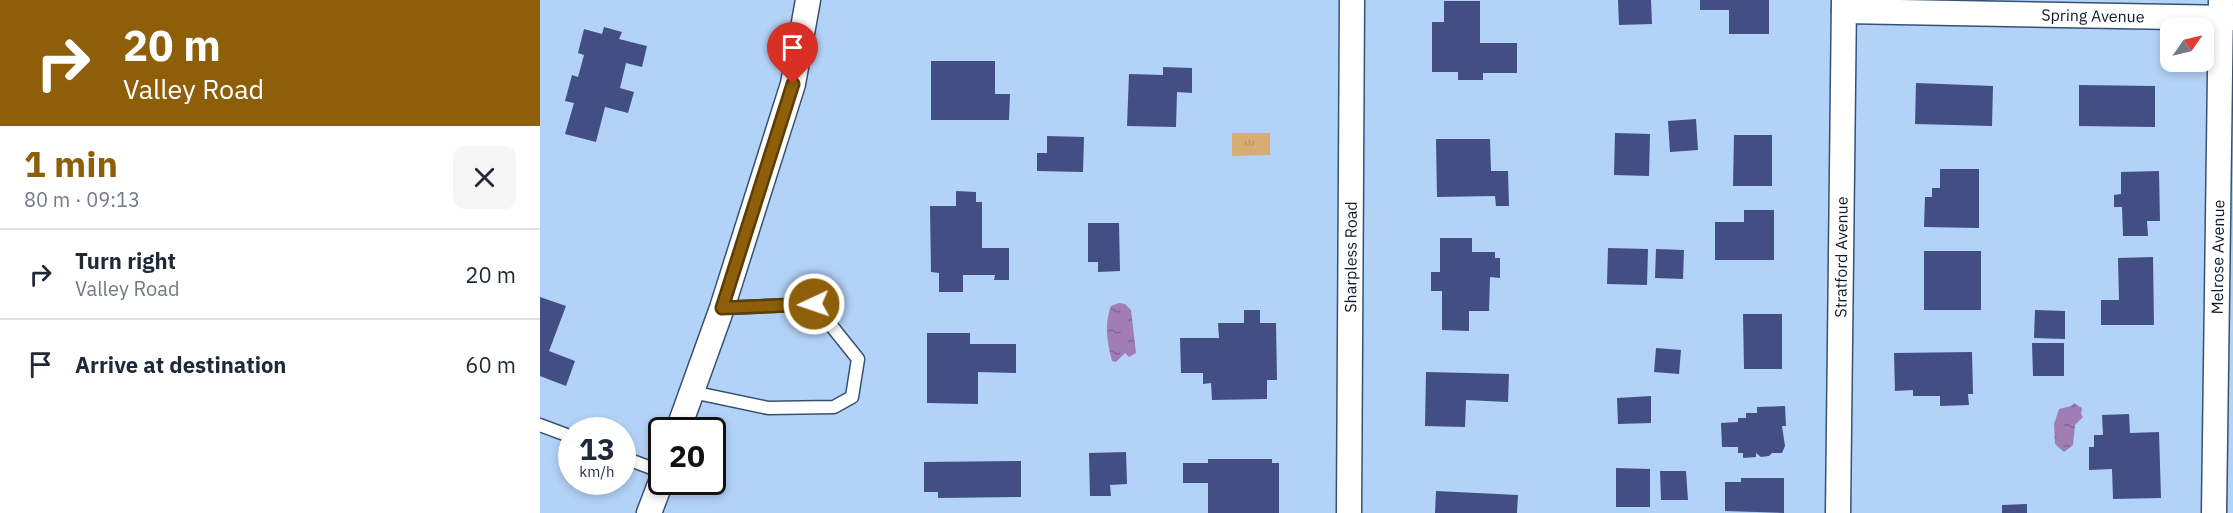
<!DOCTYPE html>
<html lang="en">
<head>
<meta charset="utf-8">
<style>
  :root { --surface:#fff; --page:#f6f6f7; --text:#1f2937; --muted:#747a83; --line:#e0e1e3; --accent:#8e5e09 }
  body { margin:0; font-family:"IBM Plex Sans",sans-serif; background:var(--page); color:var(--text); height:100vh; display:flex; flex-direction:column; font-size:22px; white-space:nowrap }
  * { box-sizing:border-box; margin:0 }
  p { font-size:20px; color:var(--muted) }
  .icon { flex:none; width:33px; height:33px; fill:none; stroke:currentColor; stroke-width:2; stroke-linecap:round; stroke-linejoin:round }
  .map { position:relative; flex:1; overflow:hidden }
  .details { display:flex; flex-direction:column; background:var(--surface); width:540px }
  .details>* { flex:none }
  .hud { background:#8e5e09; color:#fff; overflow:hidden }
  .needle { width:39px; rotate:56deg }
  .fabs { position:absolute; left:1620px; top:18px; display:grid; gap:12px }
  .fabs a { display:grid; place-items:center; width:54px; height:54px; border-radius:12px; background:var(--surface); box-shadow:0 3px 9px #0003; font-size:30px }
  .speed { position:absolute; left:18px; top:417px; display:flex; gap:12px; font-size:30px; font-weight:700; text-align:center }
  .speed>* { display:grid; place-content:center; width:78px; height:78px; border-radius:50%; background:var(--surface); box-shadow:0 3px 9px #0003; line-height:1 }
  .speed small { font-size:15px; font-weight:400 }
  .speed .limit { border:3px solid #111; border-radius:9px; background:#fff; color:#111 }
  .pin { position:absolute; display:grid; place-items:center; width:51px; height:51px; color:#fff; margin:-62px -26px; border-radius:50% 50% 50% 0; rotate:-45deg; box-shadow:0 0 6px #0007 }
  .pin .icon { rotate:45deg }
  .me { position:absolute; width:66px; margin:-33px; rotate:267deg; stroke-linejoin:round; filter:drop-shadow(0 0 4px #0008) }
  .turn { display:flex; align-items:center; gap:21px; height:126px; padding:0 24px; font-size:27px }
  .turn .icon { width:78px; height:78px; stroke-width:2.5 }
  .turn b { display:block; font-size:42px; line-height:51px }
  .round { display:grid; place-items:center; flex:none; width:63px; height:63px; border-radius:12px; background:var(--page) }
  .head { display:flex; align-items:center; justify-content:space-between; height:102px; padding:0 24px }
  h1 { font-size:36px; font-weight:800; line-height:45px; color:var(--accent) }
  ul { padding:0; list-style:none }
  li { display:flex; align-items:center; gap:18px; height:90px; padding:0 24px; border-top:2px solid var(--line) }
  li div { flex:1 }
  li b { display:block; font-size:22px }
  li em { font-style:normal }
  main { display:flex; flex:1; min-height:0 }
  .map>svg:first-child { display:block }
</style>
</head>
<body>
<main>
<section class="details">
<div class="hud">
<div class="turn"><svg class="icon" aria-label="right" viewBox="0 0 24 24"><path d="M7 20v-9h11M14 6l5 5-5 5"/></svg><div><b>20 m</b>Valley Road</div></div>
</div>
<div class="head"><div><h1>1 min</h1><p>80 m · 09:13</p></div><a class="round"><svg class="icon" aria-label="close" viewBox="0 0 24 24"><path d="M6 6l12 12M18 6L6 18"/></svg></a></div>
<ul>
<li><svg class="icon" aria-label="right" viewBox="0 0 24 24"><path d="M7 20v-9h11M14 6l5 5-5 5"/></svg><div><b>Turn right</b><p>Valley Road</p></div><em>20 m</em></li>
<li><svg class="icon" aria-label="arrive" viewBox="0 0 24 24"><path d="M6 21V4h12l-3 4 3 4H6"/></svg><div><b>Arrive at destination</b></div><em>60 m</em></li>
</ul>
</section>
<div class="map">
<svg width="1693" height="513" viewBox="0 0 1693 513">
  <defs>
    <pattern id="grass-tufts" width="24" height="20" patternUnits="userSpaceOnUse" patternTransform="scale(1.5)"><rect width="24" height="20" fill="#d8ad74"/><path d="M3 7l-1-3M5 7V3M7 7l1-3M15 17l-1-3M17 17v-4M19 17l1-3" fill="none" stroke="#b89464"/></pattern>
    <pattern id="water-ripples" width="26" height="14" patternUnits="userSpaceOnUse" patternTransform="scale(1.5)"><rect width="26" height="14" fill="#a17db5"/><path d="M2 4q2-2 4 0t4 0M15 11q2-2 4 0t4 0" fill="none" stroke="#826693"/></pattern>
  </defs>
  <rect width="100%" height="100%" fill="#b3d2f7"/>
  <path fill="url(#grass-tufts)" d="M692 133H730V155L692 156Z"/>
  <path fill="url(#water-ripples)" d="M579 303 585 304 591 310 596 353 589 357 585 353 576 362 572 361C567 341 564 325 571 306Z
    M1534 403 1542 408 1541 414 1543 417 1535 425 1533 445 1524 452 1515 444 1514 424 1519 409 1531 406Z"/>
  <path fill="#424e84" d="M1078 0H1111L1112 24 1079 25Z
    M1160 0H1229V34H1189V10H1160Z
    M904 1H940V43H977V73H943V80H918V72H892V22H904Z
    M64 27 82 32 79 39 107 46 102 67 86 63 80 88 94 92 88 113 65 107 56 142 25 134 34 103 25 101 32 75 38 77 44 55 38 53 44 29 62 34Z
    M391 61H455V94H470L469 120H391Z
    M623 67 652 68V93L637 92 636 127 587 126 589 74 623 75Z
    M1376 83 1453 86 1452 126 1375 124Z
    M1539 85 1615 86V127L1539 126Z
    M1156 119 1158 150 1130 152 1128 121Z
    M1075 133 1110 134 1109 176 1074 175Z
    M1194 135H1232V186H1193Z
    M507 136 544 137 543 172 497 171V153H507Z
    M896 139H950L951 171H968L969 206H956L955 196 897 197Z
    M1400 169H1439V228L1384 227 1385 197H1392V188H1400Z
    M1619 171 1620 221H1607L1608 236H1583L1582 207H1574V195L1581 194V172Z
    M416 191 436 192V202H442V248H469V280H454L455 275H423V292H399V273L391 272 390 206H416Z
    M1204 210H1234V260H1175V222H1204Z
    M548 223H579L580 271 558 272V262H548Z
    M900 238H932V252H955V258H960V278L950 277 949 311H929V331L902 330V291H891V272H900Z
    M1068 248 1108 249 1107 285 1067 284Z
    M1116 249 1144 250 1143 279 1115 278Z
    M1384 251H1441V310H1384Z
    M1613 257 1614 325H1561V300H1579L1578 258Z
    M0 297 26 306 9 351 35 361 26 386 0 376Z
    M704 310H720V323H736L737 380H727V399L672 400 671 383 663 384V373H641L640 338H679L678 323H704Z
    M1495 310 1525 311V339L1494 338Z
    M1203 314H1242V369H1204Z
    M387 333H430V344H476V373L438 372V404L387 403Z
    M1492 343H1524V376H1493Z
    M1116 348 1141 350 1139 374 1114 372Z
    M1432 352 1433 394H1428L1429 405 1400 406V396H1373V390L1355 391 1354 353Z
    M886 372 969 374 968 402 926 400 925 427 885 426Z
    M1111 396V423L1078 424 1077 398Z
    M1245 406 1246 426H1242L1245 446 1242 453H1232L1229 456 1221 457 1216 453V457L1203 458V453H1198V447H1182L1181 423 1198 422V418H1206V413H1217V407Z
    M1589 414 1590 433 1619 432 1621 498 1573 499 1572 469 1549 470V447H1554V435H1563L1562 415Z
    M586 452 587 484 570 485 571 496H550L549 453Z
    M668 459H732V463H739V513H668V483H643V463H668Z
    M481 461V497L398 498V492H384V462Z
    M1076 468 1110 469V507H1076Z
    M1120 471H1146L1148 500H1121Z
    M1201 478H1244V513L1185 511V482H1201Z
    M896 491 978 495 977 513H895Z
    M1487 504V513H1462V505Z"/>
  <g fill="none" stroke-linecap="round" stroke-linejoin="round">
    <g stroke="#375271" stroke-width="15">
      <path id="service" d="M152 392 228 408 294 407 312 397 318 359 274 304 182 308
        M0 425 32 437
        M82 457 122 472"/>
    </g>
    <g stroke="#375271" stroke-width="27">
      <g id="minor">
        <path id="s1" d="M1304 11 1693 18"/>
        <path d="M138 430 182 308 253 84 268 0"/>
        <path d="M109 513 122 479"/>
        <path id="s2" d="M809 513 812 0"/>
        <path id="s3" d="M1298 513 1304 0"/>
        <path id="s4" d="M1674 513 1681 0"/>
      </g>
    </g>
    <use href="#service" stroke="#fff" stroke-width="12"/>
    <use href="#minor" stroke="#fff" stroke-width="24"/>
  </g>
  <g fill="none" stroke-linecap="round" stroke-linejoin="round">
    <g stroke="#5c3d06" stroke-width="15">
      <path id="route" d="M253 84 182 308 274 304"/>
    </g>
    <use href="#route" stroke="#8e5e09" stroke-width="10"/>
  </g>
  <g text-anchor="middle" stroke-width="6" stroke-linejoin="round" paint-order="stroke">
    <g font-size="16" fill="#0f1a28" stroke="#b3d2f7">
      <text dy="6" stroke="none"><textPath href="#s1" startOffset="249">Spring Avenue</textPath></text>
      <text dy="6" stroke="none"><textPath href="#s2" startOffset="256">Sharpless Road</textPath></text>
      <text dy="6" stroke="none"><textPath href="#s4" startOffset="256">Melrose Avenue</textPath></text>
      <text dy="6" stroke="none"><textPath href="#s3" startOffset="256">Stratford Avenue</textPath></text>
    </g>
  </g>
</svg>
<div class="fabs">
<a><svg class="needle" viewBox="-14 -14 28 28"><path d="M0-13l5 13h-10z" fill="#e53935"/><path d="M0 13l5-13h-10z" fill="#747a83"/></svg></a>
</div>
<div class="speed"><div>13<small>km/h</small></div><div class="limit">20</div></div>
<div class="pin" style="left:253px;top:84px;background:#d93025"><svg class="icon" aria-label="arrive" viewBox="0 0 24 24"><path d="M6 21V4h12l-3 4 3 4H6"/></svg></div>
<svg class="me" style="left:274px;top:304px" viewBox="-20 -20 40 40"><circle r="17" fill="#8e5e09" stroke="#fff" stroke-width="3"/><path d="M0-11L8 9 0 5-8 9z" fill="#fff"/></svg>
</div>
</main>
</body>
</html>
